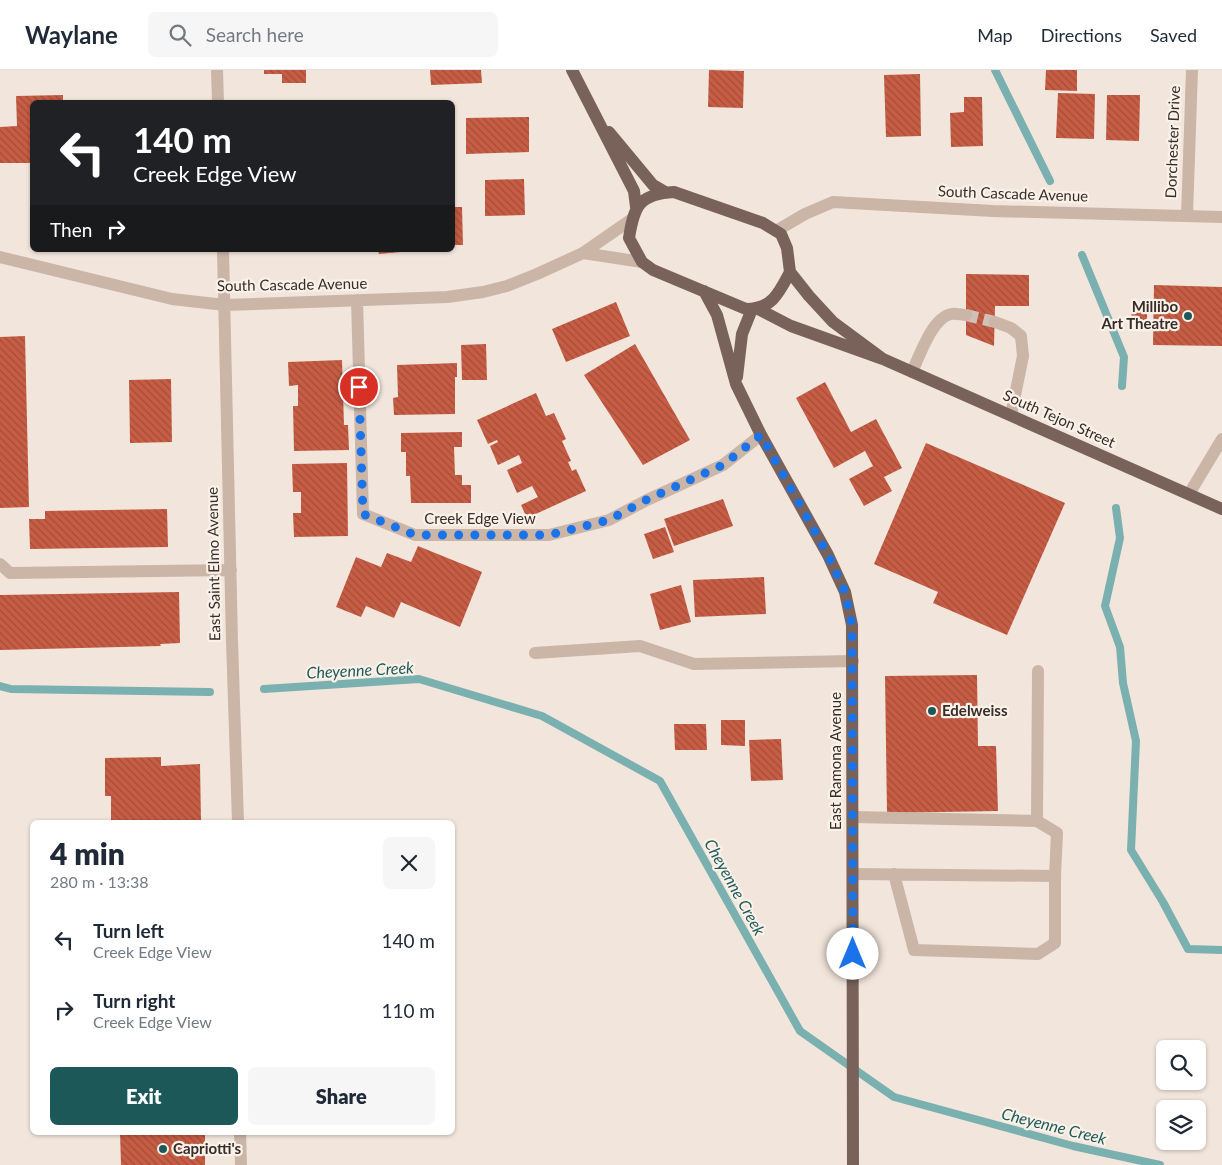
<!DOCTYPE html>
<html lang="en">
<head>
<meta charset="utf-8">
<style>
  :root { --surface:#fff; --page:#f6f6f7; --text:#1f2937; --muted:#747a83; --line:#e0e1e3; --accent:#1d5859 }
  body { margin:0; font-family:Lato,sans-serif; background:var(--page); color:var(--text); height:100vh; display:flex; flex-direction:column; font-size:19px; white-space:nowrap }
  * { box-sizing:border-box; margin:0 }
  p { font-size:16px; color:var(--muted) }
  .icon { flex:none; width:28px; height:28px; fill:none; stroke:currentColor; stroke-width:2; stroke-linecap:round; stroke-linejoin:round }
  .map { position:relative; flex:1; overflow:hidden }
  .panel { position:absolute; left:30px; top:750px; width:425px; height:315px; display:flex; flex-direction:column; background:var(--surface); border-radius:8px; box-shadow:0 1px 4px #0004 }
  .panel>* { flex:none }
  .top-card { position:absolute; left:30px; top:30px; width:425px; height:152px; border-radius:8px; box-shadow:0 1px 4px #0004; background:#202124; color:#fff; overflow:hidden }
  .controls { position:absolute; left:1156px; top:970px; display:grid; gap:10px }
  .controls a { display:grid; place-items:center; width:50px; height:50px; border-radius:8px; background:var(--surface); box-shadow:0 1px 4px #0004; font-size:25px }
  .pin { position:absolute; display:grid; place-items:center; width:42px; height:42px; color:#fff; margin:-21px; border:2px solid #fff; border-radius:50%; box-shadow:0 1px 5px #0007 }
  .me { position:absolute; width:55px; margin:-28px; rotate:0deg; stroke-linejoin:round; filter:drop-shadow(0 0 4px #0008) }
  .turn { display:flex; align-items:center; gap:18px; height:105px; padding:0 20px; font-size:22px }
  .turn .icon { width:65px; height:65px; stroke-width:2.5 }
  .turn b { display:block; font-size:35px; line-height:42px }
  .then { display:flex; align-items:center; height:48px; padding:0 20px; background:#0003; gap:10px; font-size:19px }
  .round { display:grid; place-items:center; flex:none; width:52px; height:52px; border-radius:8px; background:var(--page) }
  .overview { display:flex; align-items:center; justify-content:space-between; height:85px; padding:0 20px }
  h1 { font-size:30px; font-weight:800; line-height:38px }
  .cta { display:flex; gap:10px; margin-top:auto; padding:10px 20px }
  .cta a { flex:1; height:58px; border-radius:8px; background:var(--accent); color:#fff; font-size:20px; font-weight:800; line-height:58px; text-align:center }
  .cta a+a { background:var(--page); color:var(--text) }
  ul { padding:0; list-style:none }
  li { display:flex; align-items:center; gap:15px; height:70px; padding:0 20px }
  li div { flex:1 }
  li b { display:block; font-size:19px }
  li em { font-style:normal }
  header { display:flex; align-items:center; gap:30px; box-sizing:border-box; height:70px; padding:0 25px; background:var(--surface); border-bottom:1px solid var(--line) }
  header strong { font-size:24px }
  nav { display:flex; gap:28px; margin-inline-start:auto; font-size:18px }
  .search { width:350px; height:45px; background:var(--page); display:flex; align-items:center; gap:12px; box-sizing:border-box; padding:0 18px; border-radius:8px; color:var(--muted); font-size:19px }
  .map>svg:first-child { display:block }
</style>
</head>
<body>
<header>
<strong>Waylane</strong>
<div class="search"><svg class="icon" aria-label="search" viewBox="0 0 24 24"><circle cx="10" cy="10" r="6"/><path d="M15 15l6 6"/></svg>Search here</div>
<nav><a>Map</a><a>Directions</a><a>Saved</a></nav>
</header>
<div class="map">
<svg width="1222" height="1095" viewBox="0 0 1222 1095">
  <defs>
    <pattern id="building-back-hatch" width="6" height="6" patternUnits="userSpaceOnUse" patternTransform="scale(1.25)"><rect width="6" height="6" fill="#c75d45"/><path d="M-1 5l2 2M0 0l6 6M5-1l2 2" fill="none" stroke="#a24d3a"/></pattern>
  </defs>
  <rect width="100%" height="100%" fill="#f2e6dc"/>
  <g fill="none" stroke-linecap="round" stroke-linejoin="round">
    <path stroke="#7ab0af" stroke-width="8" d="M995 0 1050 111
      M1082 185 1124 287 1122 316
      M1116 438 1120 468 1105 536 1120 577 1123 613 1136 671 1131 780 1163 832 1188 879 1222 880
      M0 616 11 619 210 622
      M264 619 419 609 542 646 660 711 800 961 894 1027 1073 1076 1160 1095"/>
  </g>
  <path fill="url(#building-back-hatch)" d="M264 0H306V13H282V4H264Z
    M430 0H481L482 13 431 15Z
    M709 0 744 1 743 38 708 37Z
    M1046 0H1077V21L1045 20Z
    M920 4 921 66 886 67 884 5Z
    M1058 23 1095 24 1094 69 1056 68Z
    M63 25V32H32V93H0V57L17 56 16 26Z
    M1107 25H1140L1139 71 1106 70Z
    M964 27H982L983 76 951 77 950 43 964 42Z
    M529 47V82L466 84V48Z
    M524 109 525 145 485 146V110Z
    M452 137H462L463 175H452Z
    M378 180H411V181L379 184Z
    M966 204 1029 205V236H995L994 276 966 265Z
    M1154 215 1222 217V276L1153 275Z
    M616 232 630 266 566 292 552 259Z
    M1132 235 1148 236 1146 256 1131 255Z
    M25 266 29 437 0 438V267Z
    M486 274 487 310H462L461 275Z
    M635 274 690 370 643 395 584 305Z
    M342 290 344 355H348L349 380 294 381 293 336H298V315L289 316 288 292Z
    M457 293V307H455V344L394 345 393 328 398 327 397 295Z
    M171 309 172 372 130 373 129 310Z
    M825 312 851 362 876 349 902 398 884 407 892 421 864 436 849 409 873 396 865 381 834 398 796 328Z
    M536 323 546 346 554 343 566 369 562 371 571 391 568 392 572 401 576 399 586 421 527 448 521 435 538 427 532 416 517 423 507 400 522 393 519 385 498 395 490 376 498 372 497 370 488 374 477 350Z
    M462 362V377H454L455 405H462V415H471V433H411L410 406H406V382H401V363Z
    M926 373 1065 433 1007 565 933 533 938 522 874 494Z
    M347 393 348 466 294 467 293 443H301V422H293L292 394Z
    M723 429 733 456 674 476 664 449Z
    M167 439 168 477 30 479 29 449H45V441Z
    M665 457 674 482 653 489 644 464Z
    M418 476 482 502 460 557 401 532 394 548 366 536 361 547 336 537 356 487 381 497 387 483 411 492Z
    M764 507 766 544 695 547 693 510Z
    M681 515 691 552 660 560 650 524Z
    M179 522 180 573 160 574 161 576 0 580V525Z
    M977 605 978 676H996L998 741 887 743 885 606Z
    M721 650H745V676L721 675Z
    M674 654H706L707 680H675Z
    M781 669 783 710 751 711 749 670Z
    M161 687V696L200 694 201 752H111V726H105V688Z
    M120 1062H205V1095H121Z"/>
  <g fill="none" stroke-linecap="round" stroke-linejoin="round">
    <path stroke="#cdc1b8" stroke-width="12" stroke-dasharray="12 6" stroke-linecap="butt" d="M966 245 995 252"/>
    <path stroke="#cbb5a7" stroke-width="12" d="M217 0 218 32
      M1187 145 1192 0
      M776 161 805 144 833 132 993 141 1222 147
      M223 180 232 571 238 752
      M583 183 642 192
      M0 187 172 229 225 235 447 227 483 222 507 216 537 204 583 183 632 149
      M357 230 363 444 415 465H549L609 450 647 430 723 395 761 365
      M995 252 1011 258 1021 266 1023 286 1011 345
      M912 302C920 285 932 248 951 244 955 243 962 245 966 245
      M1189 424 1222 369
      M0 494 10 503 231 500
      M535 583 640 576 694 594 853 591
      M853 747 1037 751 1057 763 1055 806 853 804
      M1037 751 1038 601
      M894 804 914 880 1038 884 1055 873V806
      M240 1062 241 1095"/>
    <path stroke="#796259" stroke-width="12" d="M572 0 634 121 636 137
      M609 62 653 115 665 122
      M790 202C779 223 772 239 746 239L653 200 642 192 629 168C634 136 639 124 674 122L763 153 781 164 787 178 790 202 809 226 833 252 883 289
      M704 221 717 245 736 314 761 365 828 485 845 522 852 555 853 1095
      M758 239 791 256 883 289 1222 439
      M737 307 742 264 752 239"/>
  </g>
  <g fill="none" stroke-linecap="round" stroke-linejoin="round">
    <path stroke="#1a73e8" stroke-width="9" stroke-dasharray="0 16.2" d="M359 317 363 444 415 465H549L609 450 646 430 723 395 761 365 828 485 845 522 852 555 853 884"/>
  </g>
  <g fill="#1d5859" stroke="#faf1e8" stroke-width="2">
    <circle cx="1188" cy="246" r="5"/>
    <circle cx="932" cy="641" r="5"/>
    <circle cx="163" cy="1079" r="5"/>
  </g>
  <g text-anchor="middle" stroke-width="4.5" stroke-linejoin="round" paint-order="stroke">
    <g font-size="15" fill="#372c28" stroke="#faf1e8">
      <text transform="translate(1173 72) rotate(-88)" y="5">Dorchester Drive</text>
      <text transform="translate(1013 124) rotate(2)" y="5">South Cascade Avenue</text>
      <text transform="translate(292 215) rotate(-1)" y="5">South Cascade Avenue</text>
      <text transform="translate(1059 349) rotate(24)" y="5">South Tejon Street</text>
      <text x="480" y="454">Creek Edge View</text>
      <text transform="translate(214 494) rotate(-91)" y="5">East Saint Elmo Avenue</text>
      <text transform="translate(836 691) rotate(-90)" y="5">East Ramona Avenue</text>
    </g>
    <g font-size="15" font-weight="bold" fill="#372c28" stroke="#faf1e8" text-anchor="start">
      <text x="1178" y="242" text-anchor="end">Millibo<tspan x="1178" dy="17">Art Theatre</tspan></text>
      <text x="942" y="646">Edelweiss</text>
      <text x="173" y="1084">Capriotti's</text>
    </g>
    <g font-size="16" font-style="italic" fill="#1d5859" stroke="#faf1e8">
      <text transform="translate(360 600) rotate(-3)" y="6">Cheyenne Creek</text>
      <text transform="translate(735 817) rotate(61)" y="6">Cheyenne Creek</text>
      <text transform="translate(1054 1056) rotate(14)" y="6">Cheyenne Creek</text>
    </g>
  </g>
</svg>
<div class="controls">
<a><svg class="icon" aria-label="search" viewBox="0 0 24 24"><circle cx="10" cy="10" r="6"/><path d="M15 15l6 6"/></svg></a>
<a><svg class="icon" aria-label="layers" viewBox="0 0 24 24"><path d="M12 4l9 5-9 5-9-5zM3 14l9 5 9-5"/></svg></a>
</div>
<div class="pin" style="left:359px;top:317px;background:#d93025"><svg class="icon" aria-label="arrive" viewBox="0 0 24 24"><path d="M6 21V4h12l-3 4 3 4H6"/></svg></div>
<svg class="me" style="left:853px;top:884px" viewBox="-20 -20 40 40"><circle r="19" fill="#fff"/><path d="M0-13L10 11 0 6-10 11z" fill="#1a73e8"/></svg>
<div class="top-card">
<div class="turn"><svg class="icon" aria-label="left" viewBox="0 0 24 24"><path d="M17 20v-9H6M10 6l-5 5 5 5"/></svg><div><b>140 m</b>Creek Edge View</div></div>
<div class="then">Then<svg class="icon" aria-label="right" viewBox="0 0 24 24"><path d="M7 20v-9h11M14 6l5 5-5 5"/></svg></div>
</div>
<section class="panel">
<div class="overview"><div><h1>4 min</h1><p>280 m · 13:38</p></div><a class="round"><svg class="icon" aria-label="close" viewBox="0 0 24 24"><path d="M6 6l12 12M18 6L6 18"/></svg></a></div>
<ul>
<li><svg class="icon" aria-label="left" viewBox="0 0 24 24"><path d="M17 20v-9H6M10 6l-5 5 5 5"/></svg><div><b>Turn left</b><p>Creek Edge View</p></div><em>140 m</em></li>
<li><svg class="icon" aria-label="right" viewBox="0 0 24 24"><path d="M7 20v-9h11M14 6l5 5-5 5"/></svg><div><b>Turn right</b><p>Creek Edge View</p></div><em>110 m</em></li>
</ul>
<div class="cta"><a>Exit</a><a>Share</a></div>
</section>
</div>
</body>
</html>
